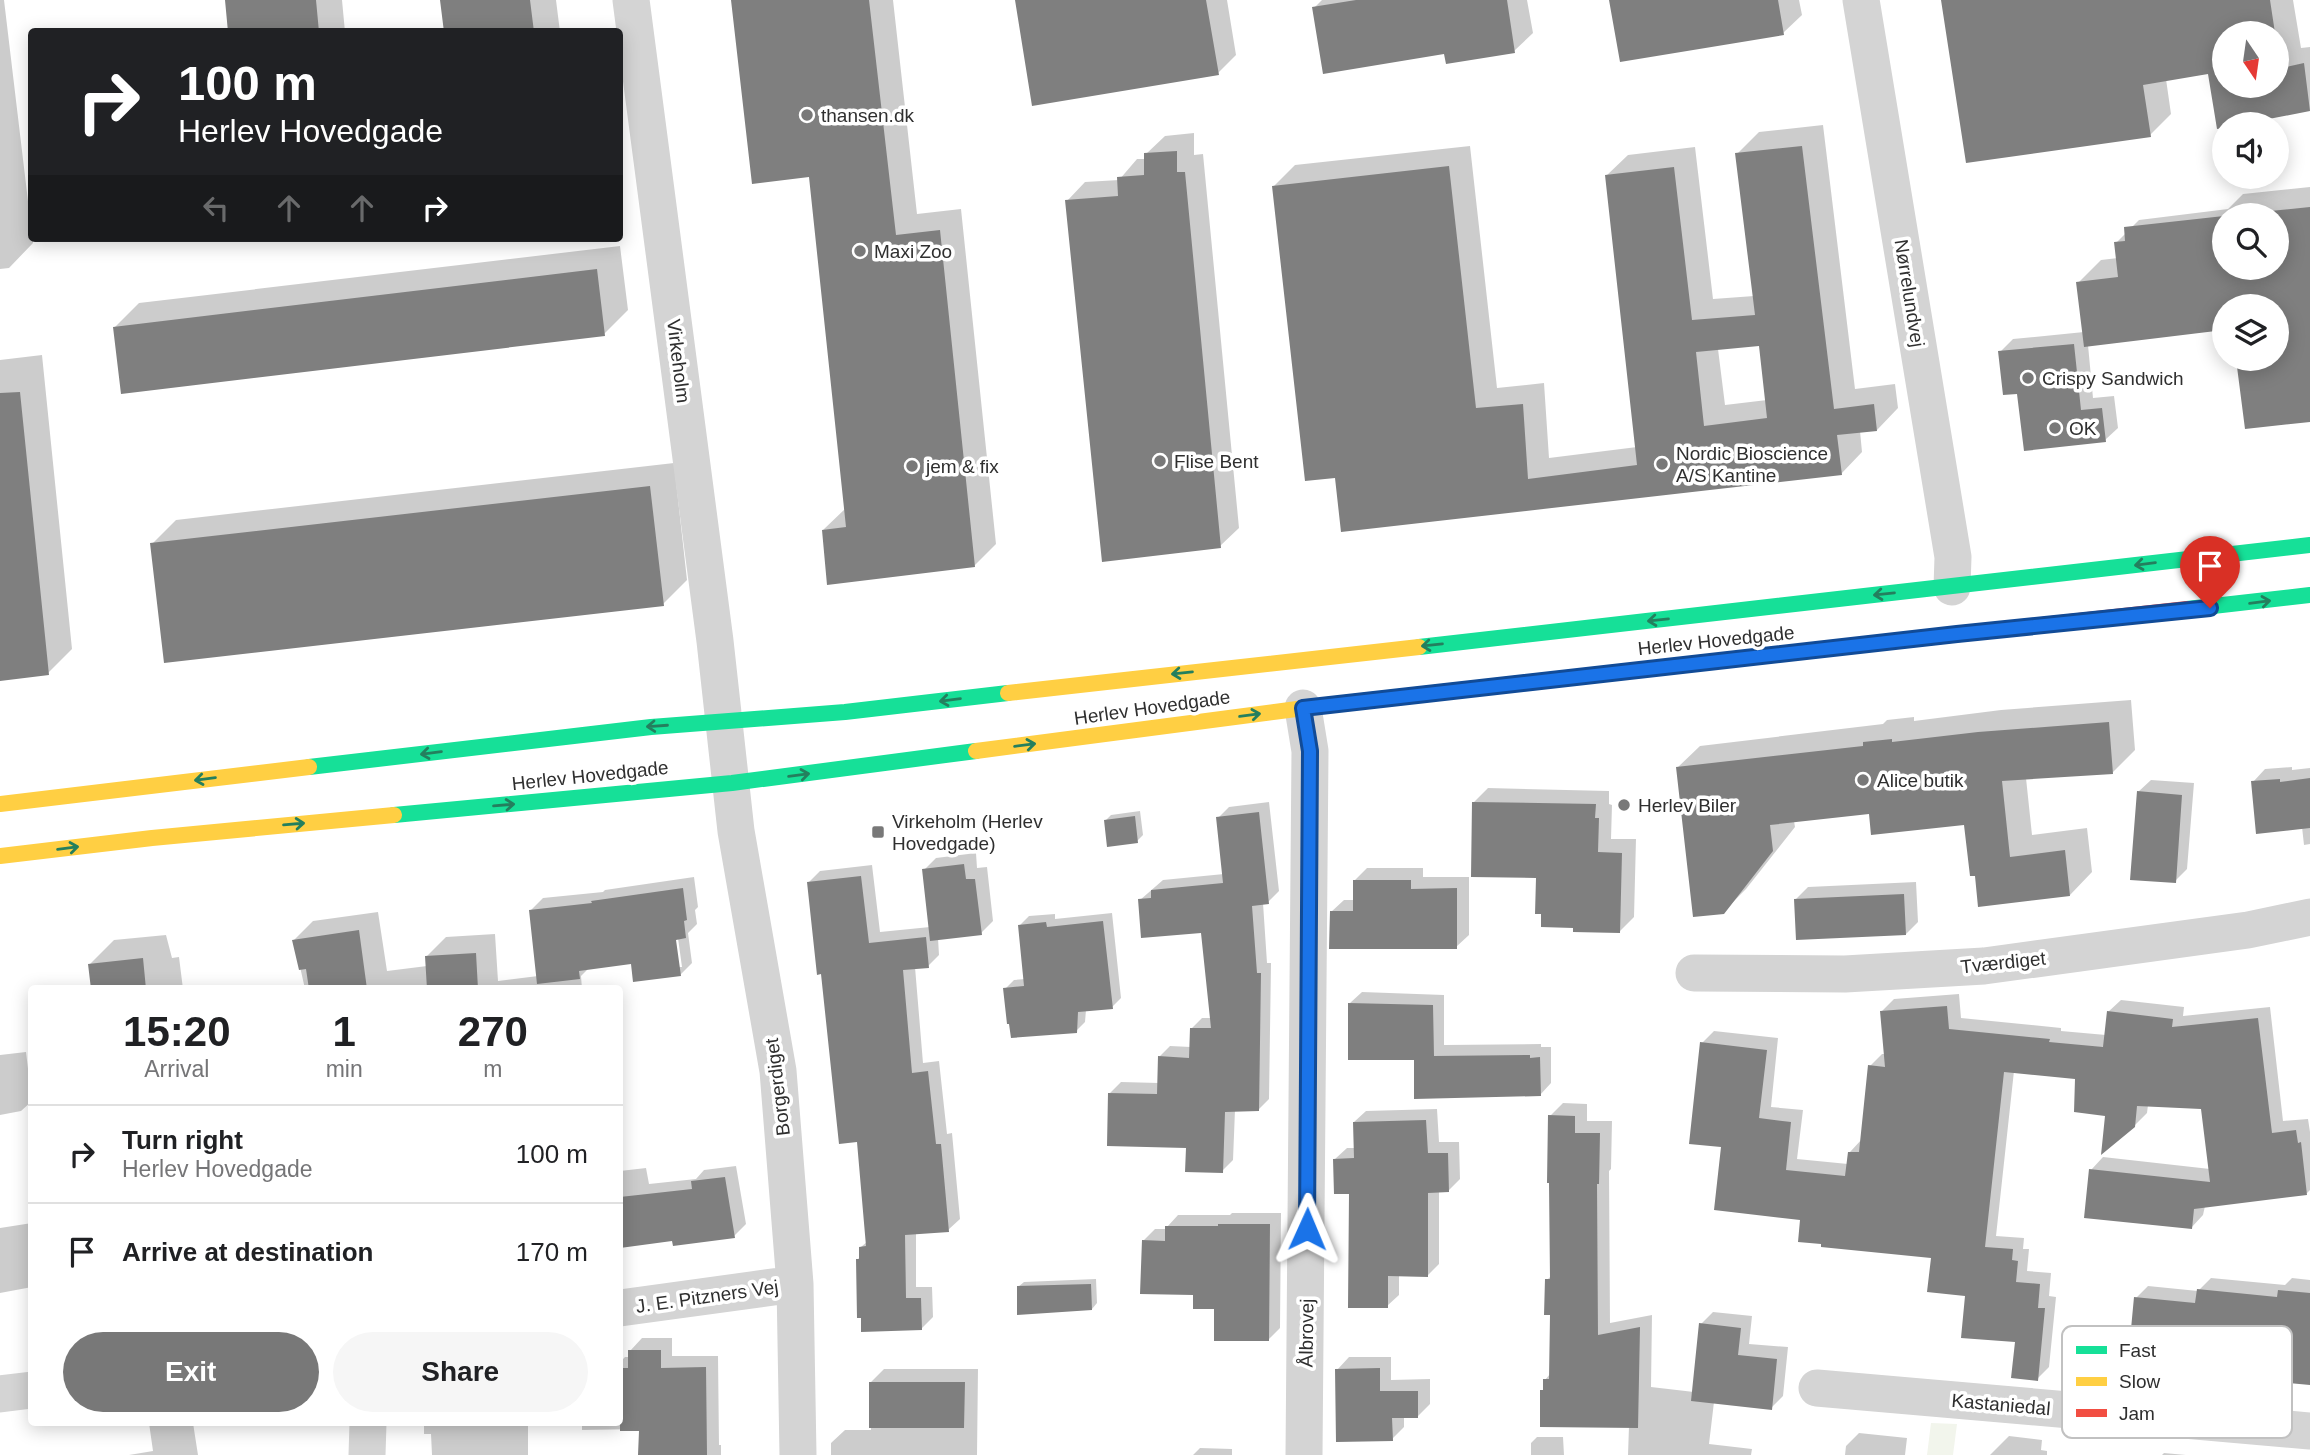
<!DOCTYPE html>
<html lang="en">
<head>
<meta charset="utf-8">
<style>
  :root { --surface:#fff; --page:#f6f6f6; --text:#202124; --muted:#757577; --line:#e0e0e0; --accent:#787878 }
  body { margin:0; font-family:Arial,sans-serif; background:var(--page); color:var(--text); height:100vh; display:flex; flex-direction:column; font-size:26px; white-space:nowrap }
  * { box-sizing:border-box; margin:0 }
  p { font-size:23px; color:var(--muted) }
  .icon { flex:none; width:38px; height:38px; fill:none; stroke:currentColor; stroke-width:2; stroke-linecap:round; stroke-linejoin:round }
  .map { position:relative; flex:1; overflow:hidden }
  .side { position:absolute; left:28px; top:985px; width:595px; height:441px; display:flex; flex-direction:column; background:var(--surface); border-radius:7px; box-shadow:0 4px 18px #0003 }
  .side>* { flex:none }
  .banner { position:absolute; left:28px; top:28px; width:595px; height:214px; border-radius:7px; box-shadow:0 4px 18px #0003; background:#202124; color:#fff; overflow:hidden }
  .needle { width:46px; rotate:167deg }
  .tools { position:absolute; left:2212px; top:21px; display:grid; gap:14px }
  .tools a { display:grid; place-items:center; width:77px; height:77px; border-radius:50%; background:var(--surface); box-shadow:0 4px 18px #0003; font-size:35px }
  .pin { position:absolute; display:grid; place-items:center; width:60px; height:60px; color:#fff; margin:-72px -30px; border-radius:50% 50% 50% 0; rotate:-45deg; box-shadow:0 0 7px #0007 }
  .pin .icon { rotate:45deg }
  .me { position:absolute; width:77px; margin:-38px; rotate:1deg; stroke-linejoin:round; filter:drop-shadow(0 0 5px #0008) }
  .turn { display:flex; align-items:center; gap:24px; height:147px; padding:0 35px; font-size:32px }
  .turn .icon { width:91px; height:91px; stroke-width:2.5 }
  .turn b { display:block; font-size:49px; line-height:60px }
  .lanes { display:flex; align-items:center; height:66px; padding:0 35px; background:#0003; justify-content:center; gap:35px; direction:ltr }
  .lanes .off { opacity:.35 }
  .eta { display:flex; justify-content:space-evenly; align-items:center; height:119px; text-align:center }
  .eta b { font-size:42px; font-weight:600; line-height:49px }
  .button { display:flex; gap:14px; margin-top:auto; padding:14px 35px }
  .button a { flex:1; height:80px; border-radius:42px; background:var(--accent); color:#fff; font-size:28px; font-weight:600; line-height:80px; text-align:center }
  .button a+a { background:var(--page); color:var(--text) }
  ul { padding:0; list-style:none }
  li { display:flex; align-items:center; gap:21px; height:98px; padding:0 35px; border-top:2px solid var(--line) }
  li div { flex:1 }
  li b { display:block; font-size:26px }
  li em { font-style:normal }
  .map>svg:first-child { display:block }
</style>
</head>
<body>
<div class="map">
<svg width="2310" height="1455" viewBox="0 0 2310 1455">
  <rect width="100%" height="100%" fill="#fff"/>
  <path fill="#f2f5ec" d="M1931 1423 1957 1424 1953 1455H1927Z"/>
  <path fill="#0003" fill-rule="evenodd" d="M0 0H4L33 243 9 268 0 269Z
    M226 0H342L345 32H230Z
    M442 0H556L560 32H445Z
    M733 0H893L917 214 961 209 996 544 974 566 823 530 846 508 811 175Z
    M1017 0H1227L1236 55 1218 73Z
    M1322 0H1527L1533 33 1514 51 1446 52 1314 8Z
    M1611 0H1799L1802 15 1783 33Z
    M1943 0H2293L2301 48 2310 47V110L2234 124H2224V126L2218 127 2210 72 2166 79 2171 114 2150 135ZM2224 33H2277V86H2224Z
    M1823 125 1855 389 1895 384 1898 408 1877 430 1860 431 1862 452 1841 474 1343 530 1336 476 1274 186 1295 165 1470 146 1497 388 1544 383 1549 458 1637 447 1606 176 1628 155 1695 147 1713 299 1754 296 1737 154 1759 132ZM1760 345 1767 400 1725 405 1718 349Z
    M1194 133V155L1203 154 1239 528 1220 546 1067 201 1085 182 1119 180 1137 159H1146V154L1165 136Z
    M2310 187V420L2247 427 2238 359H2277V306H2224V329L2088 345 2093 398 2114 396 2118 428 2105 440 2019 392 2000 352 2013 339 2084 332 2078 283 2101 260 2118 258 2116 243 2139 220 2228 209 2243 194ZM2224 215H2277V268H2224Z
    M620 246 628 310 604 334 114 328 139 303Z
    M42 355 72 649 48 673 0 680V360Z
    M674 463 687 580 663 604 152 544 176 520Z
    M2131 700 2135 750 2112 773 2026 778 2032 835 2087 828 2092 872 2070 895 1976 874 1966 823 1870 812 1794 821 1795 827 1746 889 1723 912 1677 768 1700 746 1883 724 1887 720 1914 717V721L2001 710Z
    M2292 767V770L2310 768V844L2304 845 2302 827 2253 782 2265 769Z
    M2151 780 2194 783 2187 869 2175 881 2138 792Z
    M1488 788 1609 791V804L1612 805 1611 839H1636L1634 917 1620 931 1538 877 1474 802Z
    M1269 802 1279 891 1268 902 1263 903 1267 963H1271L1269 1099 1258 1110H1235L1233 1160 1222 1171 1110 1093 1121 1082 1159 1083V1057L1170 1046 1191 1047V1029L1202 1018H1212L1203 932 1140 900 1163 880 1224 874 1218 818 1229 807Z
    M1140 811 1143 835 1137 841 1106 820 1111 815Z
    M976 853 977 868 987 867 993 921 981 933 938 938 939 955 928 966 915 967 923 1063 939 1061 947 1134 952 1133 960 1219 948 1230 916 1233V1287H932L933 1317 921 1329 858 1259 861 1256V1247L868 1241 859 1140 823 972 809 882 820 871 872 865 880 932 930 927 924 870 936 858Z
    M1367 868H1423V877H1469V935L1456 947 1331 912 1344 900H1354V881Z
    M694 877 698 907 695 910 697 924 688 933 692 963 680 975 633 962 589 968 581 976 582 989H305L294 940 313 921 378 912 387 971 427 966 426 957 446 937 495 934 498 981 538 976 531 910 543 898 603 892 605 890ZM674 931H677L682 967H678Z
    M1916 882 1918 922 1906 934 1796 899 1808 887Z
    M1112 913 1121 998 1112 1007 1086 1010 1085 1022 1076 1031 1005 989 1014 980 1025 979 1020 925 1029 916 1055 914V919Z
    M166 935 172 958 179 957 183 989H93L90 964 114 940Z
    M1362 992 1444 995V1045L1541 1044V1047H1551V1083L1540 1095 1416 1058 1350 1003Z
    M1959 994 1961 1018 2061 1028V1031L2106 1035 2108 1012 2121 1000 2184 1007 2183 1016 2270 1007 2283 1121 2308 1119 2310 1132V1190L2307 1193 2205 1206 2203 1215 2191 1228 2091 1170 2103 1157 2210 1169 2203 1108 2148 1105 2147 1113 2134 1126 2107 1115 2077 1078 2014 1071 1996 1236 2024 1238 2023 1249H2029L2027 1271 2051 1273 2049 1296 2056 1297 2049 1367 2037 1379 2017 1341 1967 1294 1933 1257 1802 1218 1723 1146 1702 1043 1714 1031 1778 1038 1771 1107 1803 1110 1797 1159 1848 1164 1850 1152 1862 1139 1870 1066 1882 1054H1886L1882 1011 1894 999Z
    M26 1052 32 1101 21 1111 0 1115V1055Z
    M1563 1103 1587 1104V1121H1612L1611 1169 1609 1171 1610 1323 1652 1315 1651 1387 1694 1392 1701 1324 1713 1312 1752 1316 1749 1344 1788 1347 1783 1396 1771 1408 1714 1402 1709 1444 1752 1449 1751 1455H1628L1629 1426 1542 1391 1545 1388V1380L1550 1374 1552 1313 1547 1280 1552 1275 1550 1116Z
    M1437 1109 1439 1142H1459L1460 1179 1448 1191H1439V1264L1428 1275 1399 1274V1295L1387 1306 1350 1192 1335 1159 1347 1148H1355L1354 1122 1366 1111Z
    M736 1166 746 1224 734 1236 674 1239 620 1247V1171L646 1168 649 1184 696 1179 704 1170Z
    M1232 1213H1281L1280 1328 1268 1340 1195 1293 1143 1241 1155 1229H1167V1227L1178 1215H1230Z
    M32 1223V1287L0 1293V1228Z
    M2211 1278 2285 1285 2292 1278 2310 1280V1384L2271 1373 2136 1298 2148 1286 2198 1291Z
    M1096 1279 1097 1303 1092 1309 1018 1287 1024 1282Z
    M642 1338H672V1356H718L719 1445H721V1455H640V1429L582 1430V1423H620V1362L625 1357H630V1351Z
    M1349 1357H1391V1380L1430 1379V1404L1418 1416H1404V1427L1392 1439 1337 1370Z
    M884 1369H978L977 1455H831V1443L845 1430H871L870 1383Z
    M149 1423H193L198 1455H129L153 1451Z
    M424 1423H528V1455H432L431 1434H424Z
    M1859 1433 1907 1438 1905 1455H1845L1846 1446Z
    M2009 1436 2042 1440 2041 1450 2047 1451V1455H1990Z
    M1537 1437H1563L1564 1455H1531V1443Z
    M1200 1448 1232 1449V1455H1193Z
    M2164 1453 2186 1455H2162Z"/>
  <path fill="#7f7f7f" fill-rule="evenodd" d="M225 0H316L319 32H228Z
    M440 0H530L534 32H444Z
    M731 0H869L896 235 940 230 975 567 827 585 822 530 846 527 809 177 752 184Z
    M1015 0H1206L1219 75 1032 106Z
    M1356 0H1507L1515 53 1446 64 1444 54 1323 74 1312 7Z
    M1609 0H1778L1784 35 1620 62Z
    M1941 0H2270L2275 33H2224V86H2277V44L2281 68 2304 63 2310 111 2243 124H2224V128L2217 129 2208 74 2143 85 2151 137 1966 163Z
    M1802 146 1834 409 1874 404 1877 431 1837 435 1842 475 1341 532 1335 478 1305 481 1272 186 1449 166 1476 408 1523 404 1528 479 1637 465 1605 175 1674 167 1692 320 1755 315 1735 153ZM1759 346 1767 418 1704 426 1696 352Z
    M1177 151V172H1185L1221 548 1102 562 1065 200 1118 196 1117 177 1144 175V153Z
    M2310 207V422L2245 429 2236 359H2277V306H2224V330L2084 347 2076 282 2118 277 2114 242 2125 241 2124 227 2224 216V268H2277V215H2230Z
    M597 269 605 336 121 394 113 327Z
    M2074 344 2081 410 2102 408 2106 442 2024 451 2017 394 2003 395 1998 351Z
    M20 392 49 675 0 681V393Z
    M650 486 664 606 164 663 150 543Z
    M2109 722 2113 774 2002 781 2010 857 2065 850 2070 896 1978 907 1975 876H1970L1964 825 1871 835 1869 814 1770 825 1773 851 1724 914 1693 917 1676 767 1863 746V742L1892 739V742L1978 732Z
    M2310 778V828L2256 834 2251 781 2280 779V782Z
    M2137 791 2182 795 2176 883 2130 880Z
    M1472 802 1596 804 1595 818H1599L1598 852 1622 853 1620 933 1573 932V928L1541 927V914H1535L1536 878 1471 877Z
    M1259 812 1269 904 1252 906 1257 973H1261L1259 1111 1225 1112 1223 1173 1185 1172 1186 1148 1107 1146 1108 1093 1157 1094 1158 1056 1189 1058 1190 1028H1211L1201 933 1141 938 1138 899 1151 898V890L1223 883 1216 817Z
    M1135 816 1138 843 1107 847 1104 820Z
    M964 864 966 879H975L982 935 930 941 922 869Z
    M861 876 869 943 926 937 929 968 903 970 912 1073 928 1071 936 1144H941L949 1232 905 1235 906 1298H921L922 1330 861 1332V1318H857L856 1259H859V1247L866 1246 857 1142 839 1144 821 974 817 975 807 882Z
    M1353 880H1411V889L1457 888V949H1329L1330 911H1353Z
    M683 888 687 920 684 921 686 938 676 940 681 976 633 982 631 964 579 971 580 979 537 984 529 910 592 903 591 901Z
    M1904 894 1906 935 1796 940 1794 899Z
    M1103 921 1113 1009 1078 1012 1077 1033 1011 1038 1009 1024H1007L1003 988 1024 986 1018 925 1046 922 1047 927Z
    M359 930 367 989H309L306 969 299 970 292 940Z
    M476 953 478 989H427L425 956Z
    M143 958 146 989H91L88 964Z
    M1348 1003 1433 1005 1434 1056 1530 1055V1058L1540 1057 1541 1096 1414 1099V1060H1348Z
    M1947 1006 1949 1029 2050 1039 2049 1042 2103 1047 2107 1011 2173 1019 2172 1027 2258 1018 2272 1133 2296 1130 2298 1143 2301 1142 2307 1195 2194 1209 2192 1229 2084 1218 2089 1169 2210 1182 2201 1109 2137 1106 2135 1127 2101 1155 2105 1116 2074 1112 2075 1079 2004 1072 1985 1247 2013 1249 2012 1260 2018 1261 2016 1282 2040 1284 2038 1308H2045L2038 1381 2011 1378 2015 1342 1961 1338 1965 1296 1927 1292 1931 1258 1821 1247V1244L1798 1242 1800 1220 1714 1210 1721 1147 1689 1144 1700 1042 1767 1050 1759 1118 1791 1122 1786 1170 1845 1176 1848 1152H1859L1868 1065 1885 1067 1880 1011Z
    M1548 1115 1575 1116V1133H1600L1599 1184H1597L1598 1335 1640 1327 1638 1428 1540 1427V1390H1543V1379H1549L1550 1315H1544L1545 1279H1550L1549 1183H1547Z
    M1426 1120 1428 1153H1448L1449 1192 1428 1193V1277L1388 1276V1308H1348L1349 1194H1334L1333 1159 1354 1158 1353 1122Z
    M725 1177 735 1238 673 1246 672 1241 620 1248V1197L692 1189 691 1181Z
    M1218 1224H1270L1269 1341H1214V1309H1193V1295L1140 1294 1142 1240 1165 1241V1226H1218Z
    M1091 1284 1092 1310 1017 1315V1286Z
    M2197 1289 2277 1297 2278 1290 2310 1293V1385L2269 1381V1375L2128 1361 2134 1297 2195 1303Z
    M1699 1323 1741 1328 1738 1355 1777 1359 1772 1410 1691 1401Z
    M628 1350H661V1368L706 1367 707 1455H638L639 1431H620V1368H628Z
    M1380 1368V1391H1418V1418H1392L1393 1441 1336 1442 1335 1369Z
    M869 1382H965L964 1428H869Z"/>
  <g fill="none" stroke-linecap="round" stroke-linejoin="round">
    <path stroke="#d4d4d4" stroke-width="37" d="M631 0 715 641 736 831 778 1071 795 1284 798 1455
      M1861 0 1953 557 1952 587
      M1303 708 1310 751 1304 1455
      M1694 973 1845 974 1984 966 2248 930 2310 917
      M620 1308 795 1284
      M1817 1388 2310 1431
      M0 1394 32 1390
      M367 1455 368 1423"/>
    <path stroke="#16e098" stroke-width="16" d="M2187 609 2310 595
      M1419 647 2310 545
      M1327 705 1869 644
      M309 767 651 727 845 712 1008 693
      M394 815 732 783 976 751"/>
    <path stroke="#ffcf43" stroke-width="16" d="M1008 693 1419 647
      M976 751 1327 705
      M0 804 309 767
      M0 856 152 838 394 815"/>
    <path stroke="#f24e42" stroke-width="16" d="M1869 644 2187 609"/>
  </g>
  <defs><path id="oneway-shaft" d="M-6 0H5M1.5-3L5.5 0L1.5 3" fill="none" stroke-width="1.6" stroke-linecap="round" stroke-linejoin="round" transform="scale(1.75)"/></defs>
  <g stroke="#247f5e">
    <use href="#oneway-shaft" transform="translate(2145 564) rotate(173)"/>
    <use href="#oneway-shaft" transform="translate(1884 594) rotate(174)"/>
    <use href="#oneway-shaft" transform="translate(2260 602) rotate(-7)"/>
    <use href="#oneway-shaft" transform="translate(1658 620) rotate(174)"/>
    <use href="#oneway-shaft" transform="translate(1432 645) rotate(174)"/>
    <use href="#oneway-shaft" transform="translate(1182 673) rotate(174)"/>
    <use href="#oneway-shaft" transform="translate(950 700) rotate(173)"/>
    <use href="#oneway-shaft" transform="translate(1250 715) rotate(-8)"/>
    <use href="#oneway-shaft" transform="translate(657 726) rotate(176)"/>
    <use href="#oneway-shaft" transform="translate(1025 745) rotate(-7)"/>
    <use href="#oneway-shaft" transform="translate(431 753) rotate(173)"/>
    <use href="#oneway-shaft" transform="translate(799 775) rotate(-7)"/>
    <use href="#oneway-shaft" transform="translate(205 779) rotate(173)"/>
    <use href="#oneway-shaft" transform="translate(504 805) rotate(-5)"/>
    <use href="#oneway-shaft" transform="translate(294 824) rotate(-5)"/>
    <use href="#oneway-shaft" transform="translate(68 848) rotate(-7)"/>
  </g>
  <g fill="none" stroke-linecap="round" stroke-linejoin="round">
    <g stroke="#114b97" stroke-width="18">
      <path id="route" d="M1307 1229 1310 751 1303 708 1957 634 2210 608"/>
    </g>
    <use href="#route" stroke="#1a73e8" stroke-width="12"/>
  </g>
  <g fill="#787878" stroke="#fff" stroke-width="2.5">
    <circle cx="807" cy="115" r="7"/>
    <circle cx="860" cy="251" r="7"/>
    <circle cx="2028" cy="378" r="7"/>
    <circle cx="2055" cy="428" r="7"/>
    <circle cx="1160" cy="461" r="7"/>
    <circle cx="1662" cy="464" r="7"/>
    <circle cx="912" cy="466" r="7"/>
    <circle cx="1863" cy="780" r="7"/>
    <circle cx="1624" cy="805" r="7"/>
    <rect x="871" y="825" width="14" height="14" rx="3.5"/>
  </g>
  <g text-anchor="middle" stroke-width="7" stroke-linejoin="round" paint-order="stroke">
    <g font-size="19" fill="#2f2f2f" stroke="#fff" text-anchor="start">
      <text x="821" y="122">thansen.dk</text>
      <text x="874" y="258">Maxi Zoo</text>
      <text x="2042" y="385">Crispy Sandwich</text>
      <text x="2069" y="435">OK</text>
      <text x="1676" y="460">Nordic Bioscience<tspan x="1676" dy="22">A/S Kantine</tspan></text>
      <text x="1174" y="468">Flise Bent</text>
      <text x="926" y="473">jem &amp; fix</text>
      <text x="1877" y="787">Alice butik</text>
      <text x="1638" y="812">Herlev Biler</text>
      <text x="892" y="828">Virkeholm (Herlev<tspan x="892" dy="22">Hovedgade)</tspan></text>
    </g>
    <g font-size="19" fill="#2f2f2f" stroke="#fff">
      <text transform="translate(1910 293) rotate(81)" y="7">Nørrelundvej</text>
      <text transform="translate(679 361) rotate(83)" y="7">Virkeholm</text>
      <text transform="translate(1716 640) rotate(-6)" y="7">Herlev Hovedgade</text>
      <text transform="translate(1152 707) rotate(-8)" y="7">Herlev Hovedgade</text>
      <text transform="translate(590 775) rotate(-6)" y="7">Herlev Hovedgade</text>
      <text transform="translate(2003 962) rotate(-6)" y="7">Tværdiget</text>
      <text transform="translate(777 1087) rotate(-97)" y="7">Borgerdiget</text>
      <text transform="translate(707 1296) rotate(-8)" y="7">J. E. Pitzners Vej</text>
      <text transform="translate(1306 1333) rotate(-89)" y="7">Ålbrovej</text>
      <text transform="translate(2001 1404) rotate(5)" y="7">Kastaniedal</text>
    </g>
  </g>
  <rect x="2062" y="1326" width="230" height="112" rx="10" fill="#fff" stroke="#c1c1c1" stroke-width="2"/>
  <rect x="2076" y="1346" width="31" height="8" fill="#16e098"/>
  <rect x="2076" y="1377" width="31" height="9" fill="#ffcf43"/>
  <rect x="2076" y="1409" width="31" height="8" fill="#f24e42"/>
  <g font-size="19" fill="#2f2f2f">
    <text x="2119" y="1357">Fast</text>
    <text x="2119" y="1388">Slow</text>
    <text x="2119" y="1420">Jam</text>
  </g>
</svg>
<div class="tools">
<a><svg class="needle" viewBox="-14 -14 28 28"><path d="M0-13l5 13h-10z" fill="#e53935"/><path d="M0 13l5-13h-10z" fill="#757577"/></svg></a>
<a><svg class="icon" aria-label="sound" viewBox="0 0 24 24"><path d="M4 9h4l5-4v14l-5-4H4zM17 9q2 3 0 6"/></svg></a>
<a><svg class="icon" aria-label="search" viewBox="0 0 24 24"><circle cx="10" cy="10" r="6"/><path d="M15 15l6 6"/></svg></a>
<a><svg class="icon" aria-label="layers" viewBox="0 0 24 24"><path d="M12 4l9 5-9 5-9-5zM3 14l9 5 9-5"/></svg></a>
</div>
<div class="pin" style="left:2210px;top:608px;background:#d93025"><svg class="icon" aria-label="arrive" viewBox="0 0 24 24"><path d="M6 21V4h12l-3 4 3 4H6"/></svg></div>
<svg class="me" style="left:1307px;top:1229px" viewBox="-20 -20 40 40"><path d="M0-17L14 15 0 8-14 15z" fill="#1a73e8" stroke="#fff" stroke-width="4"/></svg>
<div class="banner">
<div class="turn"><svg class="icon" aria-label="right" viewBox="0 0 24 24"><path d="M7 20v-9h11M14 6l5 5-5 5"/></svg><div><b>100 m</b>Herlev Hovedgade</div></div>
<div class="lanes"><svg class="icon off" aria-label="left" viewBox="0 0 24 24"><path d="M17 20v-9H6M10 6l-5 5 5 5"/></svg><svg class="icon off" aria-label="ahead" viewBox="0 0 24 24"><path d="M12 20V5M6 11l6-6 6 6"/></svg><svg class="icon off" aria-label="ahead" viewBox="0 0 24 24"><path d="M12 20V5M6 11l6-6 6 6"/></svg><svg class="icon" aria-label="right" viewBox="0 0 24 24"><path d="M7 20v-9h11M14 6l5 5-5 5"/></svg></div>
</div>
<section class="side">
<div class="eta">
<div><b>15:20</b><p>Arrival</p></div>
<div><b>1</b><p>min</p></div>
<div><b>270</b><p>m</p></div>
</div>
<ul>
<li><svg class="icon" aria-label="right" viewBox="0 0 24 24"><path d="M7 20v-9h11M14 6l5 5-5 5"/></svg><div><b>Turn right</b><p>Herlev Hovedgade</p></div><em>100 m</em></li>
<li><svg class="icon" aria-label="arrive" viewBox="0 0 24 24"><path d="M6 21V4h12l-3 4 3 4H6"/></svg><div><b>Arrive at destination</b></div><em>170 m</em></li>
</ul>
<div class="button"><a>Exit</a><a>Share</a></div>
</section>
</div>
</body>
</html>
